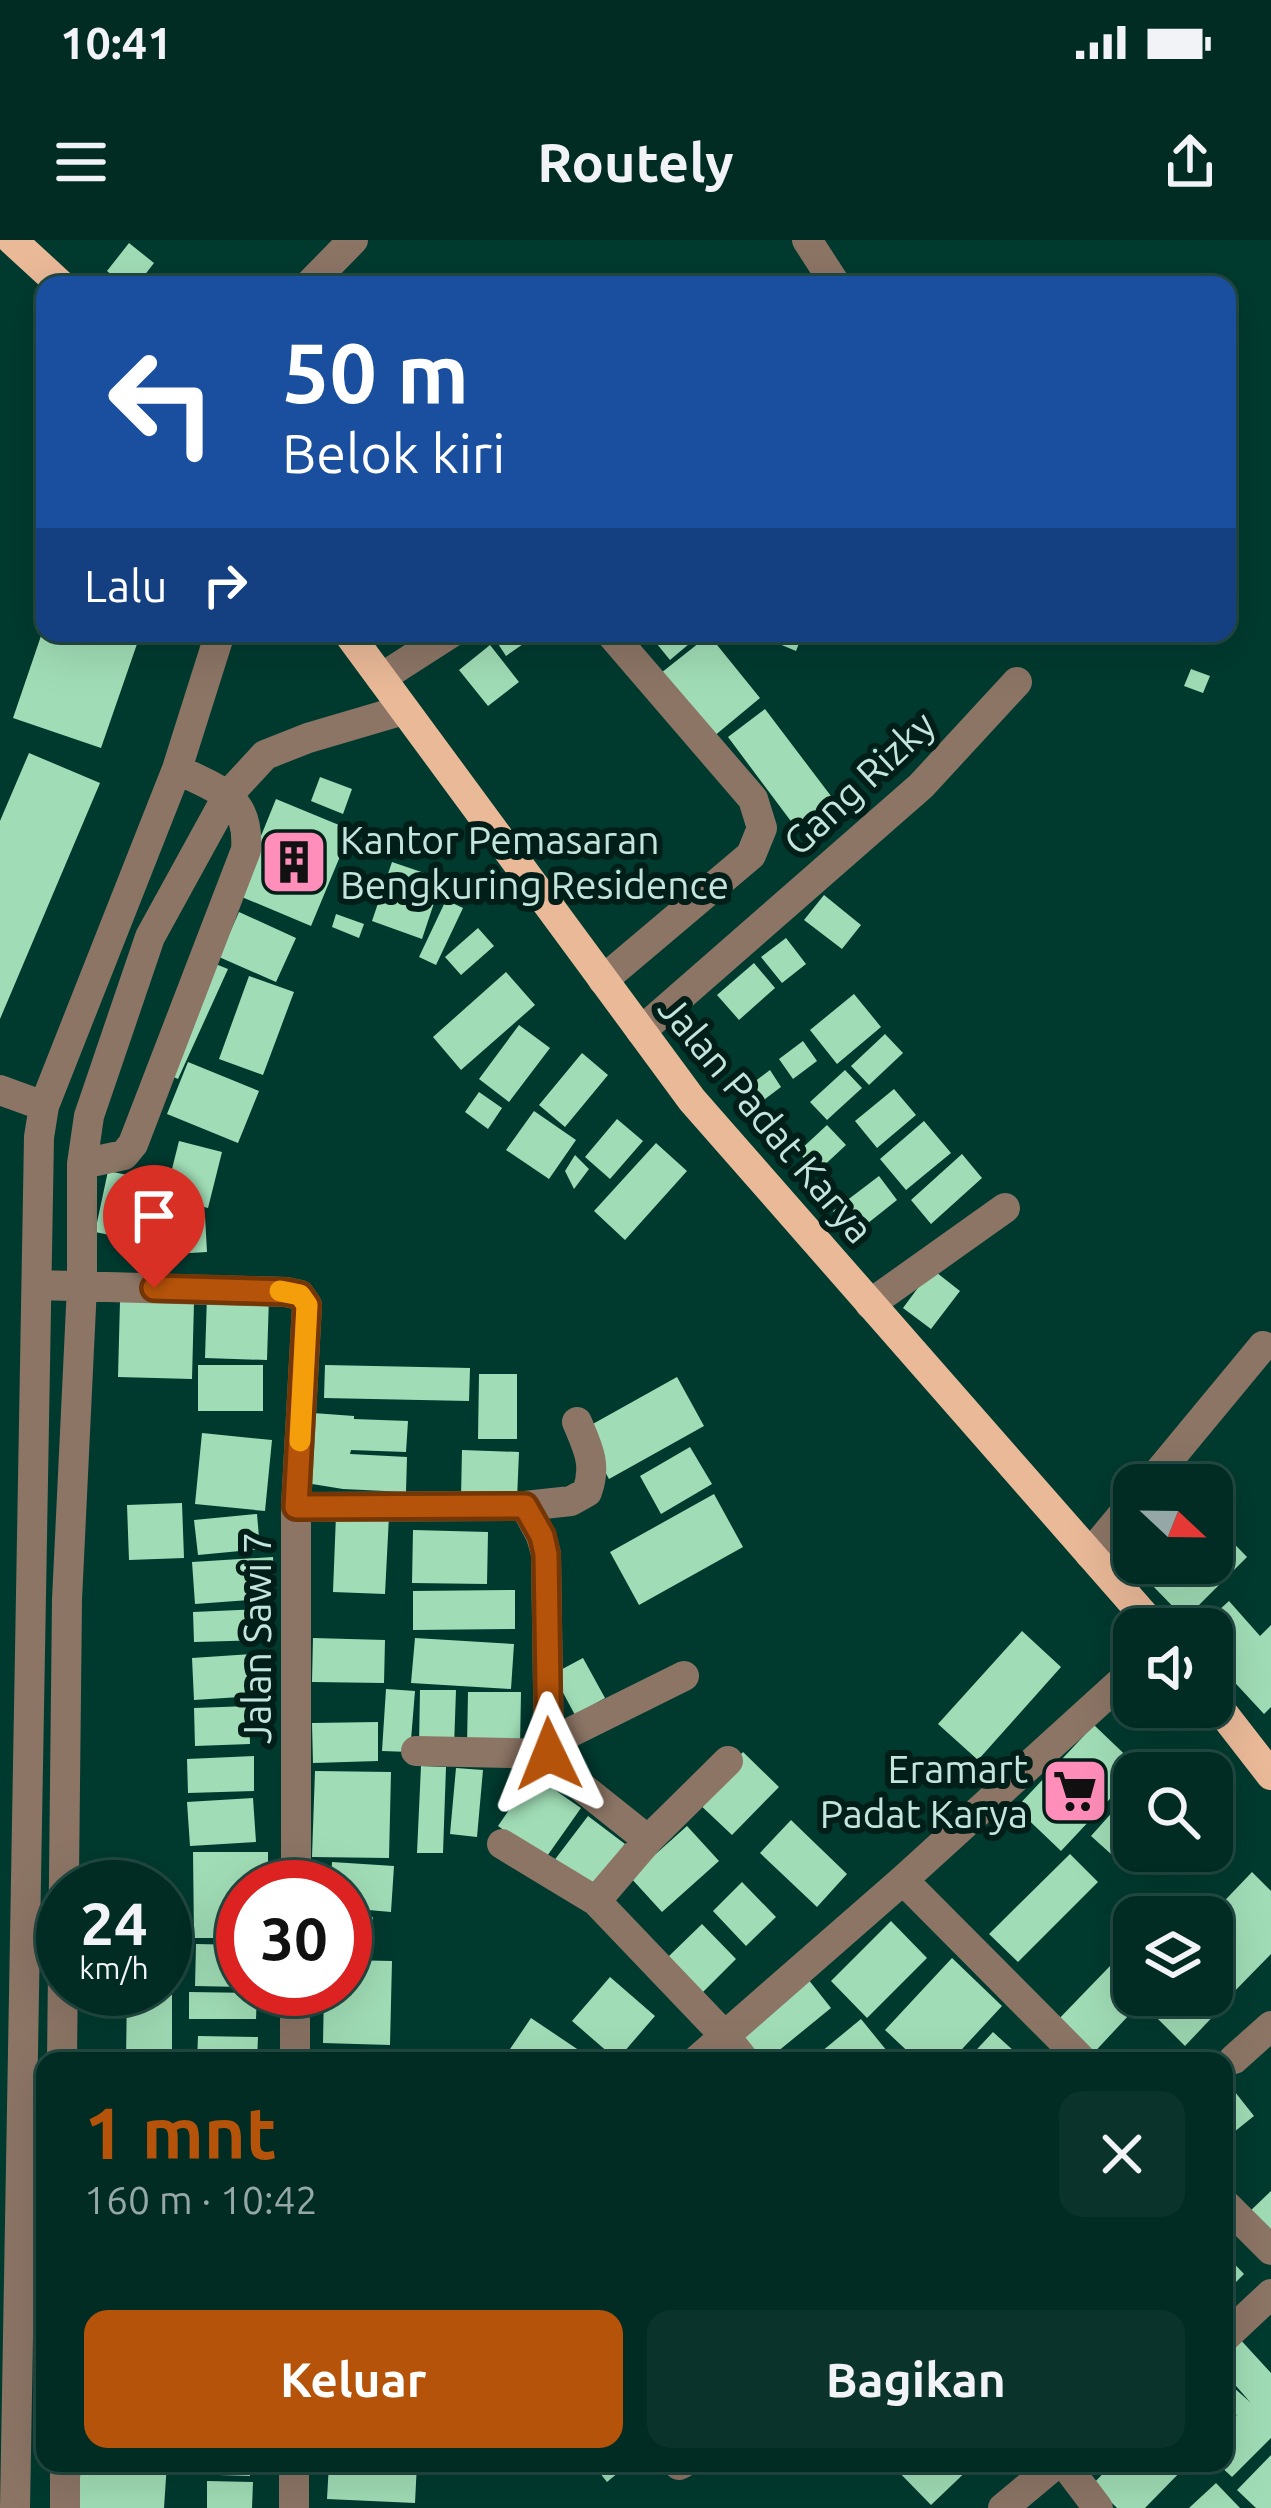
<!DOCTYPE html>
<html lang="id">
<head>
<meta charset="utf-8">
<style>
  :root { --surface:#002c23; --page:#0a342b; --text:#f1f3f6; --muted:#95a7a6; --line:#224841; --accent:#b45309 }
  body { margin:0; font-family:Ubuntu,sans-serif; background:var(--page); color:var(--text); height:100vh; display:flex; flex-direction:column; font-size:45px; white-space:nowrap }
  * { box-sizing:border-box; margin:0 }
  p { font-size:39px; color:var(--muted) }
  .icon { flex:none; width:66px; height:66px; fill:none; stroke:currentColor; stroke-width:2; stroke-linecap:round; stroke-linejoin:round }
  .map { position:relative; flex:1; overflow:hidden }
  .side { position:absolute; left:36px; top:1812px; width:1197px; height:420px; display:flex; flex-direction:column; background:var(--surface); border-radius:24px; box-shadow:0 12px 48px #0002,0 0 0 3px var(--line) }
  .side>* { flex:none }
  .hud { position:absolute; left:36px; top:36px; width:1200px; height:366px; border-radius:24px; box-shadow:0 12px 48px #0002,0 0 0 3px var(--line); background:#1a4fa0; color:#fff; overflow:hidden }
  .needle { width:78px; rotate:112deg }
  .controls { position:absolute; left:1113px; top:1224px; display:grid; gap:24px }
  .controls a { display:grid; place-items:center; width:120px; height:120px; border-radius:24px; background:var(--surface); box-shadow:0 12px 48px #0002,0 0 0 3px var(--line); font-size:60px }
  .speed { position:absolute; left:36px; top:1620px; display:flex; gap:24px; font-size:60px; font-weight:700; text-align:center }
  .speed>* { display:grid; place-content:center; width:156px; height:156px; border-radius:50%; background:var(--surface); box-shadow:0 12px 48px #0002,0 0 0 3px var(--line); line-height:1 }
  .speed small { font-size:30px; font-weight:400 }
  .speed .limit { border:18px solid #d22; background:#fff; color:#111 }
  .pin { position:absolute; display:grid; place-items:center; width:102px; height:102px; color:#fff; margin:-123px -51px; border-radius:50% 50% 50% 0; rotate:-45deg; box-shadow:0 0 12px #0007 }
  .pin .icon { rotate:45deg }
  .me { position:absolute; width:132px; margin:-66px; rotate:358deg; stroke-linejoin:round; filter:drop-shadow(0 0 9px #0008) }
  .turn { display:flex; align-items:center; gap:42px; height:252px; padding:0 48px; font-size:54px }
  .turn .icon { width:156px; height:156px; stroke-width:2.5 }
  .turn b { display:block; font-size:84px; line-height:102px }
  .then { display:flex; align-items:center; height:114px; padding:0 48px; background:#0003; gap:24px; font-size:45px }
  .round { display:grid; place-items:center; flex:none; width:126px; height:126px; border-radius:24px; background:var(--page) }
  .head { display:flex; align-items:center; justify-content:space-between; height:204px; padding:0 48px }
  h1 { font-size:72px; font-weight:700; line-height:90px; color:var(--accent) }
  .button { display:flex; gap:24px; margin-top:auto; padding:24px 48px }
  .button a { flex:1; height:138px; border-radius:24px; background:var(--accent); color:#fff; font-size:48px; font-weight:700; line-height:138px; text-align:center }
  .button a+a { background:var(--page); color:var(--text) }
  .status { display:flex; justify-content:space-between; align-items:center; height:84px; padding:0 60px; background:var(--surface); direction:ltr }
  .status svg { height:33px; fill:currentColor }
  header { display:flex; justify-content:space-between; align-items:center; height:156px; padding:0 48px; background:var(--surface); font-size:54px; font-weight:700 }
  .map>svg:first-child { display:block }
</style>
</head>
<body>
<div class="status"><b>10:41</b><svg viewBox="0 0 49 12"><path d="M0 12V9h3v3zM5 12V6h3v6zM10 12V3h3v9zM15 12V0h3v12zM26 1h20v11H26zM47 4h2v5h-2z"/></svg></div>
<header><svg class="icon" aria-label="menu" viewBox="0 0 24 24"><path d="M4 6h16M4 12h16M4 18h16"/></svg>Routely<svg class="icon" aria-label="share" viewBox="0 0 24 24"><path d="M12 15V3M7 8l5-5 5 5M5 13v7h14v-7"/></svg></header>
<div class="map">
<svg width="1271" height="2268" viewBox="0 0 1271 2268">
  <rect width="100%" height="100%" fill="#003a2f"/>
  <path fill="#a0ddb6" d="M129 3 154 23 137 45H124L107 31Z
    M42 393H105L137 404 101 508 13 478Z
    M491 393H539L506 416Z
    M648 393H702L670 420Z
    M753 393H803L796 411Z
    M709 395 760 458 713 497 661 433Z
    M490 405 519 442 488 466 459 430Z
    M1191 429 1210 436 1203 453 1184 446Z
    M765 469 837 564 799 592 728 497Z
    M29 513 100 543 0 779V581Z
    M320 537 352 549 343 574 311 561Z
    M276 559 351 590 311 686 237 655Z
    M392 622 442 639 422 699 372 681Z
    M824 655 861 685 842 709 804 680Z
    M446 660 463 668 436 725 419 717Z
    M239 672 296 698 276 742 219 717Z
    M336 674 364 684 359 698 332 687Z
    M478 688 494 706 461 735 445 717Z
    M786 698 806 724 782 743 761 717Z
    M213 723 228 729 178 839 163 832Z
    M754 723 775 748 739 780 717 755Z
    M506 732 535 765 461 830 433 797Z
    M249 736 294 752 263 835 219 819Z
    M854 754 881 787 837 824 810 790Z
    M519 785 550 808 509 862 479 839Z
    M885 794 903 813 869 845 851 826Z
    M803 801 817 821 793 839 779 819Z
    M582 813 608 835 565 887 539 865Z
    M188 822 259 851 238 903 167 874Z
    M770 830 781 847 761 862 750 845Z
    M845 830 862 848 827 880 810 862Z
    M894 849 916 875 877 908 855 881Z
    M479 852 502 868 488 889 465 872Z
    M534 871 576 900 549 939 506 910Z
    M617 879 643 901 610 939 585 917Z
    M924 881 951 913 906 950 880 919Z
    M827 885 846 905 817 932 798 912Z
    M179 901 222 912 208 968 165 957Z
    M656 903 687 931 625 1000 594 971Z
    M962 914 982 938 931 984 911 960Z
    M575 915 589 929 574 949 565 931Z
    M108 931 157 941 145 1002 95 992Z
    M879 936 897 960 853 995 833 971Z
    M205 976 207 1012 156 1015 154 979Z
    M932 1029 960 1051 931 1089 903 1068Z
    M207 1055 269 1057 267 1120 205 1118Z
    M120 1061 194 1062 192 1139 118 1137Z
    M198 1125H263V1171H198Z
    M325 1125 470 1128 469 1161 324 1158Z
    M479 1134H517V1199H478Z
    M677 1137 704 1186 609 1239 582 1190Z
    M313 1173 354 1176V1179L408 1181 406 1212 351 1210 350 1214 407 1217 406 1252 343 1249 306 1243Z
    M202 1193 272 1200 265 1271 195 1264Z
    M690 1207 712 1244 661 1274 640 1236Z
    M462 1210 519 1212 517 1259 461 1258Z
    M714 1254 743 1307 639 1365 610 1312Z
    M182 1263 184 1318 129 1320 127 1265Z
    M257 1274 260 1309 198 1315 194 1280Z
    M336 1275 389 1276 385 1354 333 1352Z
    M1212 1281 1247 1317 1185 1379 1151 1344 1173 1323H1212Z
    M413 1290 488 1292 487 1344 412 1343Z
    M273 1317 275 1358 195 1364 192 1322Z
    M515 1350V1389L413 1390V1351Z
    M1229 1361 1260 1396 1271 1385V1467L1264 1474 1212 1418V1389H1198Z
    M263 1369 264 1400 194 1402 193 1372Z
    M1022 1391 1061 1427 978 1520 938 1484Z
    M313 1398 385 1400 384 1443 312 1442Z
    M415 1398 514 1404 511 1449 411 1443Z
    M252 1414 255 1456 194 1460 192 1418Z
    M583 1418 605 1458 575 1475 553 1434Z
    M386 1449 415 1451 410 1512 382 1511Z
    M420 1450H456L454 1507H419Z
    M468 1452H521L520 1507 467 1506Z
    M249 1466 250 1504 195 1506 194 1468Z
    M378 1482V1521L313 1523 312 1483Z
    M1094 1485 1139 1528 1061 1611 1016 1568Z
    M743 1512 779 1547 732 1595 696 1561Z
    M254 1516V1551L188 1553 187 1519Z
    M421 1526 446 1527 443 1613H417Z
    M456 1528 483 1530 477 1597 450 1594Z
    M315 1531 391 1532 389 1618 312 1617Z
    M533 1535 581 1568 545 1619 498 1586Z
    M1134 1548V1608L1121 1623 1091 1596Z
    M253 1558 256 1602 190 1606 187 1562Z
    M588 1576 625 1604 590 1649 553 1622Z
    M791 1580 847 1634 817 1667 760 1613Z
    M687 1586 719 1621 662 1672 630 1637Z
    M193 1612H268V1647H243V1698H194Z
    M1070 1614 1098 1642 1018 1722 989 1694Z
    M332 1622 394 1626 391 1672 345 1668V1647H331Z
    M1252 1632 1271 1651V1714L1226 1760 1212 1746V1677H1209Z
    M742 1642 776 1677 746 1706 713 1671Z
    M345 1677H373L372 1715 345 1714Z
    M891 1681 927 1718 867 1778 831 1741Z
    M702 1684 736 1719 702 1753 668 1717Z
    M196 1704 243 1705V1747L195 1746Z
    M165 1706 189 1707 187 1731 165 1729Z
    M952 1718 1002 1766 951 1821H918L885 1790Z
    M345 1720 392 1721 390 1805 323 1803 324 1749H345Z
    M1110 1726 1134 1749V1755H1140L1144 1759 1088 1819 1053 1785Z
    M804 1734 831 1768 766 1821H753L731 1794Z
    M610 1737 655 1776 617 1820 572 1781Z
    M165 1744H172V1821H126L127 1749H165Z
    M189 1752 257 1753 256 1779H189Z
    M1167 1755H1206L1220 1769 1185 1806 1151 1772Z
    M531 1778 595 1821H515L506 1815Z
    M861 1779 887 1811 875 1821H810Z
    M993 1792 1025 1821H966Z
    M198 1796 258 1797 257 1821H197Z
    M1224 1838 1254 1876 1224 1900Z
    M1271 1951V1999L1247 1974Z
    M1224 2013 1244 2034 1224 2054Z
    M1238 2097 1271 2133V2198L1232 2237 1217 2223H1224V2188L1238 2174 1224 2185V2139L1250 2162 1224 2132V2109Z
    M1271 2215V2268H1256L1237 2250Z
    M81 2223H167L164 2268H78Z
    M188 2223H250V2236L188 2234Z
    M329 2223H417L415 2263 327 2259Z
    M592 2223H630L607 2242Z
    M890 2223H975L931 2265Z
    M1113 2223H1189L1145 2268H1117L1093 2244Z
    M207 2241 253 2242 252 2268H207Z
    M1216 2243 1240 2268H1189Z"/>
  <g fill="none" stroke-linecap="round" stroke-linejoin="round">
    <path stroke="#8c7565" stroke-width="30" d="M807 0 836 45
      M309 45 353 0
      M381 438 451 393
      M603 740 751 615 762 588 753 559 611 394
      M641 791 921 546 1017 442
      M0 850 44 866
      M82 924 124 915 133 904 246 610C250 556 218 550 177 529
      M37 1045 286 1052 300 1055 307 1065 296 1267V1647
      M870 1064 1005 968
      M1148 1245 1263 1106
      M525 1266 541 1296 546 1314 549 1514 564 1533 648 1600
      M296 1267 525 1266 571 1261 587 1252C597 1225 588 1208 577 1182
      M1090 1314 1134 1261
      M547 1504 684 1436
      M416 1511 549 1514
      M502 1604 596 1661 726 1797 745 1821
      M903 1640 1083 1821
      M596 1661 648 1600 728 1521
      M1234 1819 1271 1786
      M62 1821 67 1360 82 1046V924L89 876 150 697 228 555 265 515 308 498 403 470
      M295 1821V1749
      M696 1821 903 1640 1134 1430
      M1224 1963 1271 2010
      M1224 2098 1271 2054
      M65 2223V2268
      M1064 2223 1098 2268
      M679 2225 683 2223
      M15 2268 39 897 44 866 177 529 220 393
      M294 2268V2223
      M1003 2268 1057 2223"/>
    <path stroke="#e9b998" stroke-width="30" d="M12 0 61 45
      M348 393 692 860 1156 1389
      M1212 1459 1271 1535"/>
  </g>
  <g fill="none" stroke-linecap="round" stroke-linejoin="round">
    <g stroke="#753606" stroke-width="30">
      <path id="route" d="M154 1048 286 1052 300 1055 307 1065 296 1267 525 1266 542 1296 546 1314 549 1514"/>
    </g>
    <use href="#route" stroke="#b45309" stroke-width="21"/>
    <path stroke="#f59e0b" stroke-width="21" d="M280 1051 300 1055 307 1065 300 1201"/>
  </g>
  <defs>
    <g id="building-square" transform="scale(3.45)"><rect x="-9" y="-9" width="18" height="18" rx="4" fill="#ff8eba" stroke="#021e18"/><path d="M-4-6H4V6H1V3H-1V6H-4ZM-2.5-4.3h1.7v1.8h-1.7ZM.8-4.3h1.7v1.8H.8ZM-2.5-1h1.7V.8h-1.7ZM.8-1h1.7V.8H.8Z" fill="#111"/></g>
    <g id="supermarket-square" transform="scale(3.45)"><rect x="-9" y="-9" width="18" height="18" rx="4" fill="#ff8eba" stroke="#021e18"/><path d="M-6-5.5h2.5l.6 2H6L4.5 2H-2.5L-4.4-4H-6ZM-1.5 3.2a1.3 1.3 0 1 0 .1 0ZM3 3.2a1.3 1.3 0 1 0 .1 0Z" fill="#111"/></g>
  </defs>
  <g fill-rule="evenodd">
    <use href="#building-square" x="294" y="622"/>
    <use href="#supermarket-square" x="1075" y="1551"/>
  </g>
  <g text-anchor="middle" stroke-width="12" stroke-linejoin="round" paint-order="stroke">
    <g font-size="39" fill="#c4e5dc" stroke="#021e18">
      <text transform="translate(859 543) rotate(-43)" y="14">Gang Rizky</text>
      <text transform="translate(766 879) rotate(50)" y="14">Jalan Padat Karya</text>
      <text transform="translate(257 1398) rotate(-90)" y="14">Jalan Sawi 7</text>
    </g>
    <g font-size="39" fill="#c4e5dc" stroke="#021e18" text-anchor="start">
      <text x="340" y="614">Kantor Pemasaran<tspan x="340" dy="45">Bengkuring Residence</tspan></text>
      <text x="1028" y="1543" text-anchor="end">Eramart<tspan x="1028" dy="45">Padat Karya</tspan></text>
    </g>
  </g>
</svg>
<div class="controls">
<a><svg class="needle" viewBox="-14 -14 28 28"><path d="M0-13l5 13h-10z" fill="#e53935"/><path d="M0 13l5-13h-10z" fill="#95a7a6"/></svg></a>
<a><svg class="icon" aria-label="sound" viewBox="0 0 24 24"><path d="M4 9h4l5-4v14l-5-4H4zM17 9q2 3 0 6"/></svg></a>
<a><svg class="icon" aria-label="search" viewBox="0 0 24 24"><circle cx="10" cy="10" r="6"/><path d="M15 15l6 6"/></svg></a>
<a><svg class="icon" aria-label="layers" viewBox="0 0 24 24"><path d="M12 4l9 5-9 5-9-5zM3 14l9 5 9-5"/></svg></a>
</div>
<div class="speed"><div>24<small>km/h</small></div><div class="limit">30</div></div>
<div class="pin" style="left:154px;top:1048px;background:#d93025"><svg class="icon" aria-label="arrive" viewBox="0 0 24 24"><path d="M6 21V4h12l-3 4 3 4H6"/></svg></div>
<svg class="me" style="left:549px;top:1514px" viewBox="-20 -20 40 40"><path d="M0-17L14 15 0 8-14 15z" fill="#b45309" stroke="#fff" stroke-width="4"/></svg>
<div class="hud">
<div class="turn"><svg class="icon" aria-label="left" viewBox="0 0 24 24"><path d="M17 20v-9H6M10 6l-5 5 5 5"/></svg><div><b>50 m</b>Belok kiri</div></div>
<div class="then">Lalu<svg class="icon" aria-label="right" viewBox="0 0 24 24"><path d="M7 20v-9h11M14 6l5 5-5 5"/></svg></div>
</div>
<section class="side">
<div class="head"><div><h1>1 mnt</h1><p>160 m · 10:42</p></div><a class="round"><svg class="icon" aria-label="close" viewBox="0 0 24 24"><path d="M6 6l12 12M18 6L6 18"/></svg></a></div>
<div class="button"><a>Keluar</a><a>Bagikan</a></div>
</section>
</div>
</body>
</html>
